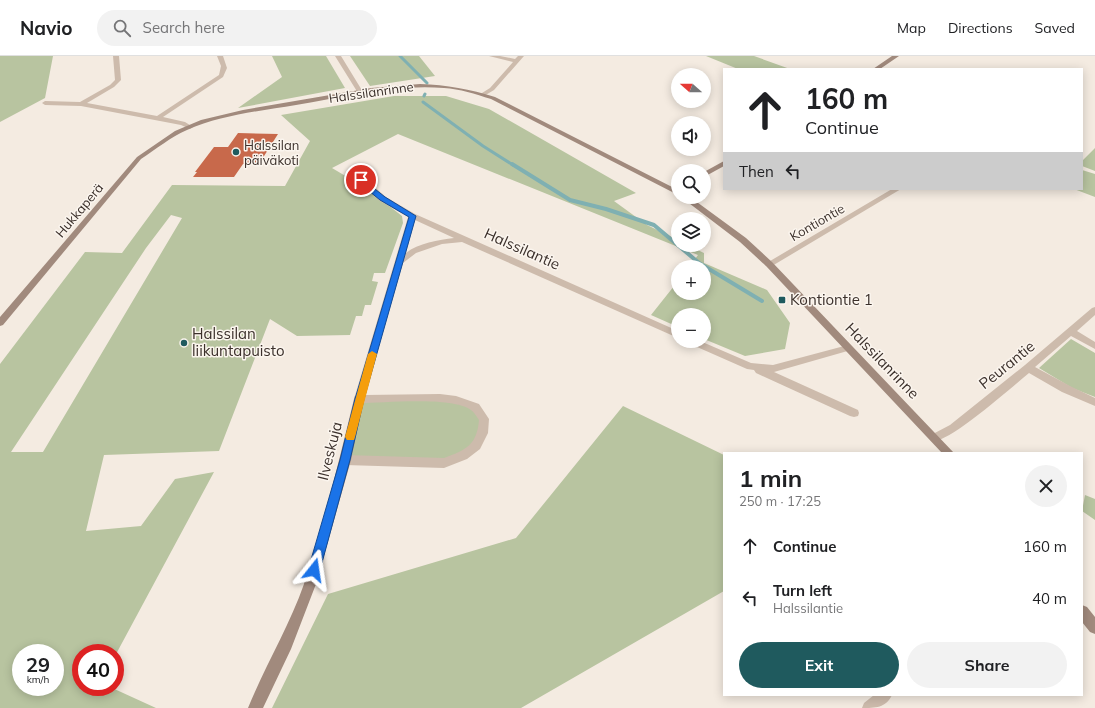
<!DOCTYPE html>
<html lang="en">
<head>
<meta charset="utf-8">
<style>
  :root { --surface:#fff; --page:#f2f2f2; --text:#202124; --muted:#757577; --line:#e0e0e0; --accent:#1f5a5e }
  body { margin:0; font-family:Mulish,sans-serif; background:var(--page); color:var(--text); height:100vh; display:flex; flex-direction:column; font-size:15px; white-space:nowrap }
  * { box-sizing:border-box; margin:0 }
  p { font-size:13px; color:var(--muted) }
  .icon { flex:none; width:22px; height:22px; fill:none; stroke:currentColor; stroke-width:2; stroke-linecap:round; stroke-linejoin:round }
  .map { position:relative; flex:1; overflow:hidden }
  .drawer { position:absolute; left:723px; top:396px; width:360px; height:244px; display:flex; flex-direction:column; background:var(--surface); border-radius:0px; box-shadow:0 2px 10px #0003 }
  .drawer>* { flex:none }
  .guide { position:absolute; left:723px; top:12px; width:360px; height:122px; border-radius:0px; box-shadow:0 2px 10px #0003; background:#fff; color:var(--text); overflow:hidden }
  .needle { width:26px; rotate:291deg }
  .tools { position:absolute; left:671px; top:12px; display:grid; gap:8px }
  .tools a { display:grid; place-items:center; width:40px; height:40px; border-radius:50%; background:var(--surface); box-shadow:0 2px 10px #0003; font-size:20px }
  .speed { position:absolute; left:12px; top:588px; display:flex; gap:8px; font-size:20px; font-weight:700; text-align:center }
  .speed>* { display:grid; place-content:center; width:52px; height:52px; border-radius:50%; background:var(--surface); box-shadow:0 2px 10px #0003; line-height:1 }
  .speed small { font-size:10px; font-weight:400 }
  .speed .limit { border:6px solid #d22; background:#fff; color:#111 }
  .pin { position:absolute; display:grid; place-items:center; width:34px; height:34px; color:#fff; margin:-17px; border:2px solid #fff; border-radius:50%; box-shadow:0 1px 4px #0007 }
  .me { position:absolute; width:44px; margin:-22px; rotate:15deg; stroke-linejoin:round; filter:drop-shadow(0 0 3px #0008) }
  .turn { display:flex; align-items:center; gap:14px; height:84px; padding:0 16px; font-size:18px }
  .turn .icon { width:52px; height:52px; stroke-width:2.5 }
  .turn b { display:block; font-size:28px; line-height:34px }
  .then { display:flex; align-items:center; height:38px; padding:0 16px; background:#0003; gap:8px; font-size:15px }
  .round { display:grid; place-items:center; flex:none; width:42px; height:42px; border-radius:21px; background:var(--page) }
  .headline { display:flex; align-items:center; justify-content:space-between; height:68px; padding:0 16px }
  h1 { font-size:24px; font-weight:700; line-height:30px }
  .primary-button { display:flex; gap:8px; margin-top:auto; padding:8px 16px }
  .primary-button a { flex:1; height:46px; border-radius:24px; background:var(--accent); color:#fff; font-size:16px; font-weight:700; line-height:46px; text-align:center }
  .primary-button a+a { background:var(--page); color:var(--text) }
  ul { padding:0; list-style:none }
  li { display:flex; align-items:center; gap:12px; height:52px; padding:0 16px }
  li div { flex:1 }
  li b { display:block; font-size:15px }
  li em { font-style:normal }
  header { display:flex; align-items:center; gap:24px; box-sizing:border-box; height:56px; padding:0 20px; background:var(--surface); border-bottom:1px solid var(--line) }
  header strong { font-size:19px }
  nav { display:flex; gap:22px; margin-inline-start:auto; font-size:14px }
  .search { width:280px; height:36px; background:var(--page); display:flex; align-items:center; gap:10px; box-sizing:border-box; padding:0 14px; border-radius:22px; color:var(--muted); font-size:15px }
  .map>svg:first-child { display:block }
</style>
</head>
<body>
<header>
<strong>Navio</strong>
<div class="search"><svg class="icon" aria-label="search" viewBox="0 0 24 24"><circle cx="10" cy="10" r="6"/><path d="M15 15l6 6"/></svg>Search here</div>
<nav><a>Map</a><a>Directions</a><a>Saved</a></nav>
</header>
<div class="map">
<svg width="1095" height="652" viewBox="0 0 1095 652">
  <rect width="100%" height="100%" fill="#f4ebe1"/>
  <path fill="#b8c4a0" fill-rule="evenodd" d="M0 0H53L45 42 0 66Z
    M272 0H326L345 32 238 52 282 21Z
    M350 0H419L435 20 370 30Z
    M706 0H754L790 13H738Z
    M394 40H446L489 53 636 137 614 145 647 169 678 184V189H687L704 197V207L767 234 790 267 785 293 745 300 704 283V259H678V271L651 259 678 225V237H704V211H689L698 199 398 78 332 112 369 134 402 160 403 167 385 217H374L372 225 378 226 371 249H365L362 260H356L350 279 297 280 270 263 219 395 104 399 86 475 141 470 175 423 214 416 115 600V597H81V631H110L156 652H0V308L85 196 122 197 172 129 285 130 310 85 281 59ZM171 159 182 162 43 396H11L146 192ZM21 597H55V631H21Z
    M1095 92V115L1082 110V105Z
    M1082 114 1095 118V141L1074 133H1082Z
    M1071 283 1095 297V341L1072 332 1039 312Z
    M440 342 475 351 484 363 476 390 444 407 345 404 359 343Z
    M623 350 724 399V535L521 652H272L328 538 516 482Z
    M1085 439 1095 443V464L1082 455Z"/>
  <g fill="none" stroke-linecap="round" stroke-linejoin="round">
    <path stroke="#7fb0b2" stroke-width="3" d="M400 0 427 27
      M424 40 425 38
      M423 46 483 90 513 109"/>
    <path stroke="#7fb0b2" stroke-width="4" d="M512 108 570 144 606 153 654 169 699 207 762 245"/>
  </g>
  <path fill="#c8694b" d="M238 77 278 78 259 108H243L234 121H193L197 116H195L214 91H228Z"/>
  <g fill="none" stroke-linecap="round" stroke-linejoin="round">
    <path fill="#cdbbac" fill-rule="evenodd" d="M113 0H119L121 24 114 31 87 47 157 60 219 19 221 10 217 0H223L227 12 223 21 163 61 185 66 193 71 190 73 181 69 81 50 45 49 42 47 45 45 80 46 110 29 115 24Z
      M335 0H341L363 36 362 37H358Z
      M489 0H500L515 3 518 0H524L494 34 484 40 481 38 482 37 490 32 513 6Z
      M358 122H364L386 141 415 158 678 275V282L462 186 442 188 416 197 403 207 365 339 440 338 456 340 479 348 489 363 488 377 480 393 467 403 444 412 345 409 341 407 339 404 341 401 345 399 444 402C466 394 477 389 479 364 477 361 474 356 471 354 452 340 384 347 359 347L355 346 354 343 408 161 380 145 358 126ZM415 164 454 182C439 184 418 187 406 197Z
      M892 133H901L772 210H766L765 208Z
      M1095 251V259L1077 275 1095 286V293L1071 280 1035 311 1070 330 1095 342V350L1062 336 1029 317C1014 329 946 390 931 385L930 382 931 379 950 369 1025 309 1092 252Z
      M686 285H700L751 307 773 309 848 289 851 290 853 292 851 294 774 316 858 354 859 357 858 360 854 361 850 360 756 317 754 314 747 313 688 287Z
      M874 639H892C886 652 875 652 862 652L864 647Z"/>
    <path fill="#a18a7d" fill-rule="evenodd" d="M892 0H899L880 13H873Z
      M420 28C447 29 470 33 495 41L678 134V139L491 43C475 38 460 33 444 32 394 28 345 41 296 49 260 55 221 59 187 74 171 81 156 93 141 103L3 269 0 270V261L137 101 175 75 201 64 243 54 371 32Z
      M724 105V110L704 121V116Z
      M681 141H690L746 182 772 206 954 397H942L766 210 740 186Z
      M359 339 363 340 364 343 351 404 316 528 291 593 263 652H248C265 610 289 571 304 528 324 467 339 405 354 343L355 340Z
      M1082 549 1087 551 1095 561V578L1090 576 1082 566Z"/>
  </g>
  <path fill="#1a73e8" stroke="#114b97" d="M361 122 385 141 416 160 364 343 350 404 320 514 318 518 314 520 310 518 308 514 340 404 355 343 409 161 380 144 358 126 357 124Z"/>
  <path fill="#f59e0b" d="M372 295 377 298 355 381 354 384H347L345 381 368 298Z"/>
  <g fill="#1f5a5e" stroke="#fbf5ee" stroke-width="1.5">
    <circle cx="236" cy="96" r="4"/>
    <rect x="778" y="240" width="8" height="8" rx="2"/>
    <circle cx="184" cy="287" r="4"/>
  </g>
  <g text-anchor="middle" stroke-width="3" stroke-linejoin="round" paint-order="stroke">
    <g font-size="13" fill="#3b302b" stroke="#fbf5ee">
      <text transform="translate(371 36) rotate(-8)" y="5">Halssilanrinne</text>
      <text transform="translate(79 154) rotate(-50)" y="5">Hukkaperä</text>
      <text transform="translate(817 166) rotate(-30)" y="5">Kontiontie</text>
    </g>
    <g font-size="13" fill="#3b302b" stroke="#fbf5ee" text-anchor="start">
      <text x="244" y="94">Halssilan<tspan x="244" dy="15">päiväkoti</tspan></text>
    </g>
    <g font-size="15" fill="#3b302b" stroke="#fbf5ee">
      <text transform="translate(522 193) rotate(24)" y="5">Halssilantie</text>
      <text transform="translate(882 305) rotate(46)" y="5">Halssilanrinne</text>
      <text transform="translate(1007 309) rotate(-39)" y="5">Peurantie</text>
      <text transform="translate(330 395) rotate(-76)" y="5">Ilveskuja</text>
    </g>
    <g font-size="15" fill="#3b302b" stroke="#fbf5ee" text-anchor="start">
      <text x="790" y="249">Kontiontie 1</text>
      <text x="192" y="283">Halssilan<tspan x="192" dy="17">liikuntapuisto</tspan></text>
    </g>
  </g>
</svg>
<div class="tools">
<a><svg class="needle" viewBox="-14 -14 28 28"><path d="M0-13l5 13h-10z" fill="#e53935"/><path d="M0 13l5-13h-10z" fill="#757577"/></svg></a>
<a><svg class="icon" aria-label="sound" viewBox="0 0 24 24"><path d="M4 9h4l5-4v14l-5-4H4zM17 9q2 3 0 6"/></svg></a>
<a><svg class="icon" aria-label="search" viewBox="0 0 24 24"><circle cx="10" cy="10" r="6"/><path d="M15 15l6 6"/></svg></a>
<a><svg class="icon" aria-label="layers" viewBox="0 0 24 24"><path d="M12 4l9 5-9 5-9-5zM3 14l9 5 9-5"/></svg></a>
<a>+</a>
<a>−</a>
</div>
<div class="speed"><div>29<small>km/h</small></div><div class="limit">40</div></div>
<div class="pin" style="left:361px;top:124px;background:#d93025"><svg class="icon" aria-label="arrive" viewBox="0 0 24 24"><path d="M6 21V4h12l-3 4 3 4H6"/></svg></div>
<svg class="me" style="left:314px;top:514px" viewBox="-20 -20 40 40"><path d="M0-17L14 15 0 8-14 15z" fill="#1a73e8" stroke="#fff" stroke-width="4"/></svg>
<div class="guide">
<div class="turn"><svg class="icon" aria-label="ahead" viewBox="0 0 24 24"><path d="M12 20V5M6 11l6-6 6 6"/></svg><div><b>160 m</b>Continue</div></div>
<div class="then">Then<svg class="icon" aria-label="left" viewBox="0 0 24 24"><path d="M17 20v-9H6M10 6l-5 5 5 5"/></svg></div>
</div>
<section class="drawer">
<div class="headline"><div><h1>1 min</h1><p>250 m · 17:25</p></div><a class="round"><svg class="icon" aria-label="close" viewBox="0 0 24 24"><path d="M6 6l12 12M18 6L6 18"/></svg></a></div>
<ul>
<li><svg class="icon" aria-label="ahead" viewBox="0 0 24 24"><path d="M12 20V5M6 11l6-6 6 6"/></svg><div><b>Continue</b></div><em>160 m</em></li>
<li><svg class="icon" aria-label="left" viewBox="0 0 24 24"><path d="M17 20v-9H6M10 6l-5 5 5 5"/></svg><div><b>Turn left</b><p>Halssilantie</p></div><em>40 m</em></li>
</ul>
<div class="primary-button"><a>Exit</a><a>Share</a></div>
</section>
</div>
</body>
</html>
